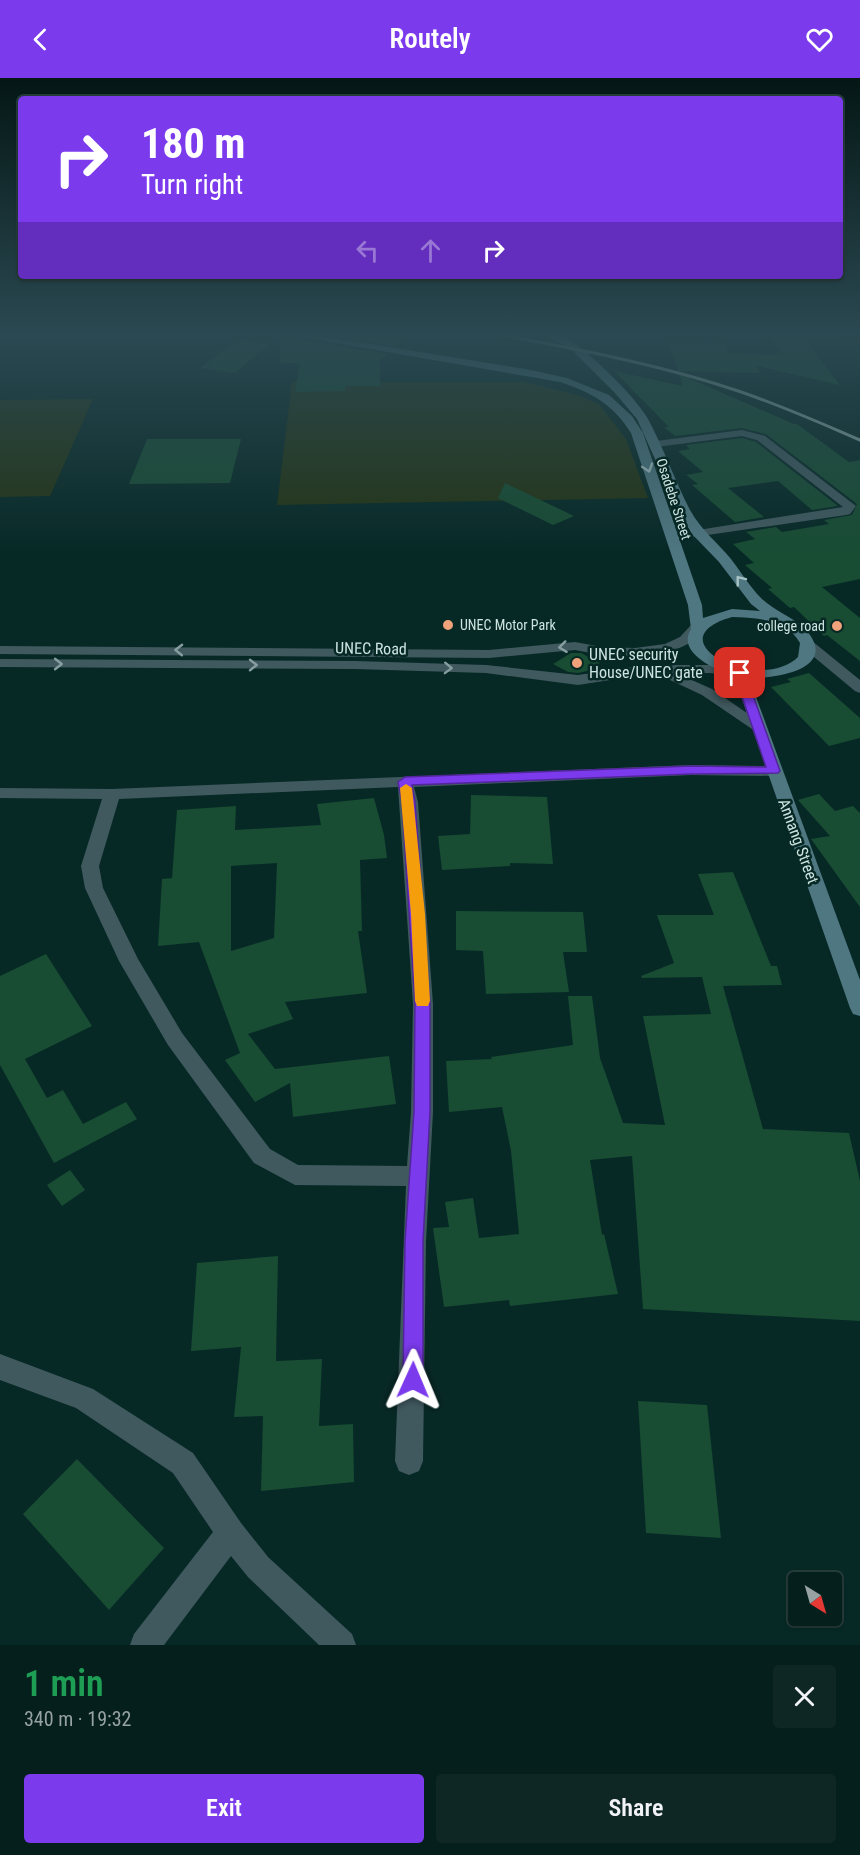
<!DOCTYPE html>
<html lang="en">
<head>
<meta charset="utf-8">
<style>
  :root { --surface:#051f1c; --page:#0e2725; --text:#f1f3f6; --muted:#97a2a3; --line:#263d3b; --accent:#7c3aed }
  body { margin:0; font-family:"Roboto Condensed",sans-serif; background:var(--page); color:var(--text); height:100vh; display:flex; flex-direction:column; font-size:22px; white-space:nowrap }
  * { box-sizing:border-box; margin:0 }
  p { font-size:20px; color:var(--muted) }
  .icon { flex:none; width:33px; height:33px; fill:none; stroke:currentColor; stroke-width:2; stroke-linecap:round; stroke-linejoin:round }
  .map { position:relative; height:1567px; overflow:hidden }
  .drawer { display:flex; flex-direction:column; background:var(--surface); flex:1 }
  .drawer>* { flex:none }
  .hud { position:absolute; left:18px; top:18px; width:825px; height:183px; border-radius:6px; box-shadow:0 2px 4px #0004,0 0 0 2px var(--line); background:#7c3aed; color:#fff; overflow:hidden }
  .needle { width:39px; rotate:143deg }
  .tools { position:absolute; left:788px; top:1494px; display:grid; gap:12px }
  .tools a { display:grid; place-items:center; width:54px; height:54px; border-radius:6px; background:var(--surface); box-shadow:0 2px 4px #0004,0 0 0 2px var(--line); font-size:30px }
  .pin { position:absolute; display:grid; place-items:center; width:51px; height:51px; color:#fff; margin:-26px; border-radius:12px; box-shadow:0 3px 9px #0006 }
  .me { position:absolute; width:66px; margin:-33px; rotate:1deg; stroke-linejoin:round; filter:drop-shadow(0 0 4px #0008) }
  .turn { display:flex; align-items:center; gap:21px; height:126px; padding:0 24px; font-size:27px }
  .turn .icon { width:78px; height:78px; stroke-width:2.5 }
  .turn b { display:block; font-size:42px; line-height:51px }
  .lanes { display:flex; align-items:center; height:57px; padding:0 24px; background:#0003; justify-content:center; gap:30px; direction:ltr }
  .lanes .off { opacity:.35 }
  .round { display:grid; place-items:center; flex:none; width:63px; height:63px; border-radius:6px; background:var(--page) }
  .headline { display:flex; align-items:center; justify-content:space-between; height:102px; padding:0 24px }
  h1 { font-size:36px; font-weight:600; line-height:45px; color:#1e9e55 }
  .action { display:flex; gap:12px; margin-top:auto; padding:12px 24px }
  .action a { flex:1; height:69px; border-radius:6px; background:var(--accent); color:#fff; font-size:24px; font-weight:600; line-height:69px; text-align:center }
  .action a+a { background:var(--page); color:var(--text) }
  header { display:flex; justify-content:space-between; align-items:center; height:78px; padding:0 24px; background:var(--accent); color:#fff; font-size:27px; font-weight:600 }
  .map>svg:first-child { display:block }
</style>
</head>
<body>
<header><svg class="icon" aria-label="back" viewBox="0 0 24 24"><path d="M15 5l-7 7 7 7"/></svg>Routely<svg class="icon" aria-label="heart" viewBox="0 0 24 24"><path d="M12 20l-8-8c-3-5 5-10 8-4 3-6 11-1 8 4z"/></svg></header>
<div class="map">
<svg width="860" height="1567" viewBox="0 0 860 1567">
  <rect width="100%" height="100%" fill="#072926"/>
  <path fill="#243414" d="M809 255H860V267L813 263Z
    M292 304H526L580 318 599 326 626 361 648 420 277 427Z
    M93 321 50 418 0 419V322Z"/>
  <path fill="#184c33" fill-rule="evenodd" d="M319 255H410L396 268Z
    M771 255H800L840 307 757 288 759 295 678 293 669 265 725 266 730 276 784 277 768 257Z
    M281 258 387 276 380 282V308H345V313L295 314 300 286 280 284Z
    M237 262 269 266 235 295 200 290Z
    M614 293 683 308 679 296 794 346H797L849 384 860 382V501L822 509 860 540V583L827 557 824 558 794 529 790 530 768 511 772 510 745 487 754 485 733 466 755 461 746 454 776 449 782 454 829 446 824 442 852 437 857 426 766 356 742 350 675 358 664 349H669Z
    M742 360 756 364 838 428 812 432 778 403 728 410 764 439 735 444 692 407 698 406 686 397 703 394 678 373 690 371 686 367Z
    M147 361H241L230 405 129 406Z
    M505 405 574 438 553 447 498 420Z
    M571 575H581L600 585 587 593 578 595 568 594 553 586Z
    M809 595 860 640V660L829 668 771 609 791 604 787 601Z
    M819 716 835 733 853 728 860 735V829L811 761 830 758 798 722Z
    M471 717 547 719 553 786 510 785V788L442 792 438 758 470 756Z
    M374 720 384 757 387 780 360 782 362 853H358L367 915 285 924 293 941 248 956 275 991 389 978 396 1026 293 1039 290 1005 255 1024 225 982 240 975 199 864 158 868 162 801 172 800 177 732 236 728 235 752 321 747 317 726ZM277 785 274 860 231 873V788Z
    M733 794 771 888H777L782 907 723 908 763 1051 849 1055 860 1103V1243L643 1231 632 1078 590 1082 602 1157 604 1156 618 1216 510 1228 509 1222 444 1229 433 1150 449 1149 445 1124 473 1120 479 1160 519 1156 511 1073 502 1029 449 1034 446 983 492 981 491 979 573 967 568 918H592L600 980 623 1045 665 1047 643 938 711 936 702 899 642 900 641 898 674 885 657 837H714L698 796Z
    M456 833 583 834 587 874H563L569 914 486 916 483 873 456 872Z
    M46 876 92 948 25 981 47 1020 63 1012 83 1046 126 1024 137 1041 54 1085 0 987V898Z
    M70 1092 85 1112 62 1128 47 1107Z
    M278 1178 276 1283 322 1281 319 1348 353 1346 354 1404 261 1413 263 1338 234 1339 241 1269 191 1273 197 1185Z
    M638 1323 707 1327 721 1460 646 1455Z
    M77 1381 164 1470 109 1532 23 1436Z"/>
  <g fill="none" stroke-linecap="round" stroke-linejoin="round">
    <path fill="#40595f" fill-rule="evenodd" d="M742 352 765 358 856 428 850 436 846 437 694 459 692 456 698 452 843 429 757 362 742 358 656 369 650 366 656 363Z
      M697 545 704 549 690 565 673 573 635 578 602 577 575 572 489 580 0 576V568L489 572 575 564 602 569 635 570 665 566 680 559 692 546Z
      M807 562 812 563 860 602V615L855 613 802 569 800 566 802 563Z
      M0 581 355 583 486 587 578 597 648 587H710L740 591 747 595 740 599 710 595H676L712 611 766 648 764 651H752L702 617 655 595 578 607 486 595 355 591 0 589Z
      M691 687 774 688 780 689 782 693 780 697 774 698 691 697 414 709 418 724 433 926V1034L426 1163 423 1383 419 1393 409 1397 399 1393 395 1383 406 1108 295 1107 254 1085 168 967 119 883 85 810 81 788 102 721 0 720V710L112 711ZM398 709 413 926 411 1034 407 1088 298 1087 270 1071 182 955 138 881 103 810 99 788 119 721Z
      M0 1276 93 1311 193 1375 241 1445 268 1479 352 1556 356 1567H319L248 1499 231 1478 164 1567H130L134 1556 213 1454 173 1395 76 1330 0 1302Z"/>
    <path fill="#4f7781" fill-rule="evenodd" d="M278 255H302L531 292 567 300 609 317 632 338 643 355 702 527 703 540 732 531 760 533 751 526 719 484 692 456 678 432 637 341 615 315 572 272 542 255C555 255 568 260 579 269 598 283 637 321 648 341 664 371 675 403 690 432 702 453 716 463 731 481 741 494 750 509 761 520 774 533 794 539 806 552 840 591 775 601 749 600L860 902V938L853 936 850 930 734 598C716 592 676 575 691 551L688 527 631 355C614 327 591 314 560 304ZM732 539C757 540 787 541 800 565L798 579C760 617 651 562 732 539Z"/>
    <path stroke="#8ca7a4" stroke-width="3" d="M490 255C571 270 653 285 732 311 776 325 818 344 860 362"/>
  </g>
  <defs><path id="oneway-chevron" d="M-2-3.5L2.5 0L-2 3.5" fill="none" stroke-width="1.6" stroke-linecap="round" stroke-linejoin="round" transform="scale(1.5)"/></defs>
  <g stroke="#a7c3c4">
    <use href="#oneway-chevron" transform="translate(648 390) rotate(72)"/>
    <use href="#oneway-chevron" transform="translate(740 502) rotate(-128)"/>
  </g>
  <g stroke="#869ea0">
    <use href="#oneway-chevron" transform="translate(563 569) rotate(173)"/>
    <use href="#oneway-chevron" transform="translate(179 572) rotate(-179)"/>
    <use href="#oneway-chevron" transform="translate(58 586)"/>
    <use href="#oneway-chevron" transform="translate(253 587)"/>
    <use href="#oneway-chevron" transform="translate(448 590) rotate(2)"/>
  </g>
  <linearGradient id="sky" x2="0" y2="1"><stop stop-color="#041715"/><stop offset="0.54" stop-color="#2b4952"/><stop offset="1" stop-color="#2b4952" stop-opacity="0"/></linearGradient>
  <rect width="860" height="475" fill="url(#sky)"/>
  <path fill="#7c3aed" stroke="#51269a" stroke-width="1.5" d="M740 591 745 595 780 693 778 695 691 696 412 707 415 724 430 926V1034L423 1163V1302L420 1309 413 1312 406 1309 403 1302 405 1163 414 1034 415 926 402 724 398 704 405 699 691 688 766 689 734 595Z"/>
  <path fill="#f59e0b" d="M406 706 412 710 425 836 430 923 428 928H417L415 923 411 836 400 710Z"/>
  <g fill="#f0a27a" stroke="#072926" stroke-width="2">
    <circle cx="448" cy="547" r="6"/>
    <circle cx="837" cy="548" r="6"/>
    <circle cx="577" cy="585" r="6"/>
  </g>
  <g text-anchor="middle" stroke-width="5" stroke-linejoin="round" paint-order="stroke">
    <g font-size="14" fill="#cde4e1" stroke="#072926">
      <text transform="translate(674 421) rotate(72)" y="5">Osadebe Street</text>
    </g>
    <g font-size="14" fill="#cde4e1" stroke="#072926" text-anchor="start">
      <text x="460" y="552">UNEC Motor Park</text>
      <text x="825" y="553" text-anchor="end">college road</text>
    </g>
    <g font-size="16" fill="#cde4e1" stroke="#072926">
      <text transform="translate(371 570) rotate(1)" y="6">UNEC Road</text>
      <text transform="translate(799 763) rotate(70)" y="6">Annang Street</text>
    </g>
    <g font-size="16" fill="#cde4e1" stroke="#072926" text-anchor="start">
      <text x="589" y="582">UNEC security<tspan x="589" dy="18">House/UNEC gate</tspan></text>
    </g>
  </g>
</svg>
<div class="tools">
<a><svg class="needle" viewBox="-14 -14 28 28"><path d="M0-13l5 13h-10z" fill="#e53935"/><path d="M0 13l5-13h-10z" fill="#97a2a3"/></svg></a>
</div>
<div class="pin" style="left:740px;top:595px;background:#d93025"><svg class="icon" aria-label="arrive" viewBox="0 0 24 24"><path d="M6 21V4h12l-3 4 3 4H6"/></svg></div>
<svg class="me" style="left:413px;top:1302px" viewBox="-20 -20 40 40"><path d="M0-17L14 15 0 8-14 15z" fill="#7c3aed" stroke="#fff" stroke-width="4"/></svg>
<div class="hud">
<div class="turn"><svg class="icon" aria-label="right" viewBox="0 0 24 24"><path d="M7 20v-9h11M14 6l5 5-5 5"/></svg><div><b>180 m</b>Turn right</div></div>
<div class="lanes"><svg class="icon off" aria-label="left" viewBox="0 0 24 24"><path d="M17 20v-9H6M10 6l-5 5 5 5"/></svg><svg class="icon off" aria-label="ahead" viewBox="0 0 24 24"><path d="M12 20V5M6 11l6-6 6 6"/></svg><svg class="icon" aria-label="right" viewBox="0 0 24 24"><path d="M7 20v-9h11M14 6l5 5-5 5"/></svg></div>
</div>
</div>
<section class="drawer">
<div class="headline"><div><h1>1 min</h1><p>340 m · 19:32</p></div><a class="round"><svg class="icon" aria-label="close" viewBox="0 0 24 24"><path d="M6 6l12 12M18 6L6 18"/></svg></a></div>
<div class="action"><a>Exit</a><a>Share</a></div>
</section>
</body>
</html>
